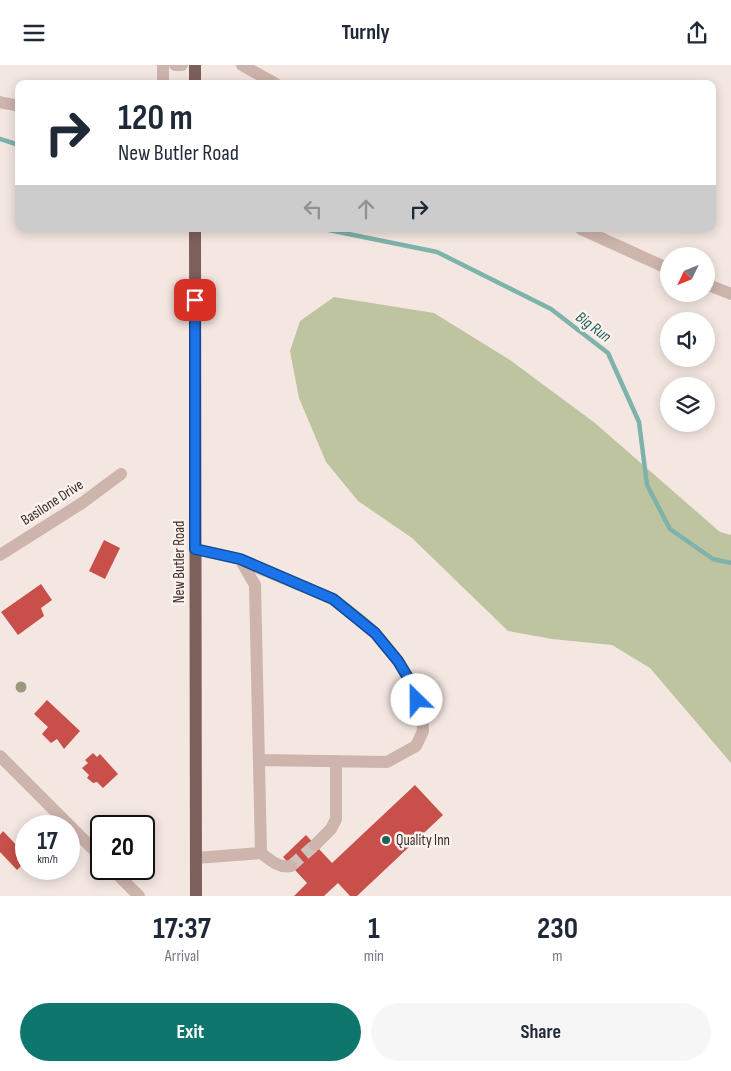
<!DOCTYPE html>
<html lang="en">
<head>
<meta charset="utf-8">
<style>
  :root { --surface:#fff; --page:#f6f6f7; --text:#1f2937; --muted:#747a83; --accent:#0f766e }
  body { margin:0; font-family:"Sofia Sans Condensed",sans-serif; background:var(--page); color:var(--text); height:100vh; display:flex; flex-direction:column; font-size:19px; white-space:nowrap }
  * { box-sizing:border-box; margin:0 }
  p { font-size:16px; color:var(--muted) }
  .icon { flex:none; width:28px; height:28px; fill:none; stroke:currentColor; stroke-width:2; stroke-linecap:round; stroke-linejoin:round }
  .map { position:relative; height:831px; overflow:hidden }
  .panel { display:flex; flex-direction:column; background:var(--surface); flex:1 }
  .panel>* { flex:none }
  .top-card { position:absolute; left:15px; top:15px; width:701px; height:152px; border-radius:10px; box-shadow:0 2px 12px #0003; background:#fff; color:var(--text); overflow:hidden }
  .needle { width:32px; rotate:227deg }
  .buttons { position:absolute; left:660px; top:182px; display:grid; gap:10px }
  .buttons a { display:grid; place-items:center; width:55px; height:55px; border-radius:50%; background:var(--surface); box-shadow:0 2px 12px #0003; font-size:25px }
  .speed { position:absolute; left:15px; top:750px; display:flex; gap:10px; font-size:25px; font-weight:700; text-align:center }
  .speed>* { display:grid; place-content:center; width:65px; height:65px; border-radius:50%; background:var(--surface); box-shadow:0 2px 12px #0003; line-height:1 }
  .speed small { font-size:12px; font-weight:400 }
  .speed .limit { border:2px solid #111; border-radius:8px; background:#fff; color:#111 }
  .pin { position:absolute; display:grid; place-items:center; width:42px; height:42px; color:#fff; margin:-21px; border-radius:10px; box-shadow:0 2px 8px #0006 }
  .me { position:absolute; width:55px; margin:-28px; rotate:337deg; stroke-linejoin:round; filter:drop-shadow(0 0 4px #0008) }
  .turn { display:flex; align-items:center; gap:18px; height:105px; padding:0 20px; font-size:22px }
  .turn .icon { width:65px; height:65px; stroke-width:2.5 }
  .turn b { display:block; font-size:35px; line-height:42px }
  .lanes { display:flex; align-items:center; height:48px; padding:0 20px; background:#0003; justify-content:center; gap:25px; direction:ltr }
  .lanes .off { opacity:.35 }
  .eta { display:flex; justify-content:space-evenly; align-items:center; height:85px; text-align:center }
  .eta b { font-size:30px; font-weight:700; line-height:35px }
  .primary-button { display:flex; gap:10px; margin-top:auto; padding:10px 20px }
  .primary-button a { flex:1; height:58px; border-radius:30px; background:var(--accent); color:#fff; font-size:20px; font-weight:700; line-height:58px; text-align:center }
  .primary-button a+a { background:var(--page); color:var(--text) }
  header { display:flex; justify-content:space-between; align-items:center; height:65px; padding:0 20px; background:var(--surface); font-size:22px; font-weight:700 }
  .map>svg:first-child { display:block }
</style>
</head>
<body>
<header><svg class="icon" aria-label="menu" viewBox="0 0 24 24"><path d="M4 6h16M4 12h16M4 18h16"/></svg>Turnly<svg class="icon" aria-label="share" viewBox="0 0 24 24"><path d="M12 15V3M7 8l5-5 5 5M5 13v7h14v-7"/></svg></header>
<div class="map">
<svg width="731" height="831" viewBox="0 0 731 831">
  <rect width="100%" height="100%" fill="#f4e7e1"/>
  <path fill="#bfc4a0" d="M334 232 434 248 510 295 595 358 720 467 731 470V698L650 603 612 580 552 574 508 566 412 473 358 436 326 397 299 333 290 286 300 256Z"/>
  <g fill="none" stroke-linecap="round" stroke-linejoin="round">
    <path stroke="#7eb2aa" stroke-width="4.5" d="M0 74 19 80
      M324 164 437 187 551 244 608 288 639 357 647 420 670 464 713 494 731 498"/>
  </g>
  <path fill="#c9504a" d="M104 475 120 483 105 514 89 506Z
    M41 519 52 535 41 543 44 551 18 570 1 547Z
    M47 635 80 666 64 684 57 674 51 678 42 669 48 662 34 649Z
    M93 688 97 692 100 689 118 709 103 723 97 717 93 718 87 713 89 710 82 703 88 698 85 695Z
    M415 720 443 750 357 831H350L338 818 324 831H294L307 818 283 792 306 770 332 798Z
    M3 766 23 787 26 786V796L17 805 0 787V770Z"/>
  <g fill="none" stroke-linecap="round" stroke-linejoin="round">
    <path stroke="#cfc2bd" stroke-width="12" stroke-dasharray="12 6" stroke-linecap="butt" d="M291 801 315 780"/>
    <path stroke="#cdb4ac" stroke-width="12" d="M163 0V19
      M175 0H182
      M242 0 276 19
      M0 37 19 41
      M581 164 669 204
      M706 219 731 229
      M195 484 240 494 255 520 261 788 196 793
      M0 490 82 438 121 409
      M240 495 333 534 359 554 375 568 398 596 413 621 422 649 423 666 416 681 387 697 259 695
      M0 691 101 792
      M315 780 331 764 336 754V696
      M261 788C270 795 280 804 291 801
      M112 804 139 831"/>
    <path stroke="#7d605c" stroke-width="12" d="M195 19V0
      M195 164 196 831"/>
  </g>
  <circle fill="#9b997e" cx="21" cy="622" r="5.5"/>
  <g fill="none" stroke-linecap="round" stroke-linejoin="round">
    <g stroke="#114b97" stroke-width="12">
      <path id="route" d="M195 235V484L240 494 333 534 375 568 398 596 413 621 417 635"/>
    </g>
    <use href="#route" stroke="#1a73e8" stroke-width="9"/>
  </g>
  <circle fill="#1e5f56" stroke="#fbf2ee" stroke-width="2" cx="386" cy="775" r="5"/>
  <g text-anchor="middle" stroke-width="5" stroke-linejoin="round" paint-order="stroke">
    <g font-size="15" fill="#3b2d2b" stroke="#fbf2ee">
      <text transform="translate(52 437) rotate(-33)" y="5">Basilone Drive</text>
      <text transform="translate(179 497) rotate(-90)" y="5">New Butler Road</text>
    </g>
    <g font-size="15" fill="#3b2d2b" stroke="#fbf2ee" text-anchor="start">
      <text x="396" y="780">Quality Inn</text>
    </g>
    <g font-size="16" font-style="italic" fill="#1e5f56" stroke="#fbf2ee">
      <text transform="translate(594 261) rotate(37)" y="6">Big Run</text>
    </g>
  </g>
</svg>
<div class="buttons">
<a><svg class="needle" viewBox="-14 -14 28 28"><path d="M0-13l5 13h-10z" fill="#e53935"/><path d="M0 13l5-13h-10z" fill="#747a83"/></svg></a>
<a><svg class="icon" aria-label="sound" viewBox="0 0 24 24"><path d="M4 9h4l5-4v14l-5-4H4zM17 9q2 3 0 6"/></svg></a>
<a><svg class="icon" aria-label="layers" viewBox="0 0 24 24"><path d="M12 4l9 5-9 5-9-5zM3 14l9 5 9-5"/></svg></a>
</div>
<div class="speed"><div>17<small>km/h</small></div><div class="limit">20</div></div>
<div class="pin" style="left:195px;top:235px;background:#d93025"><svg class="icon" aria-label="arrive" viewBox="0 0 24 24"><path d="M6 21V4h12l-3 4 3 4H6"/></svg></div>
<svg class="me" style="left:417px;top:635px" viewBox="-20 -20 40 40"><circle r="19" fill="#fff"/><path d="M0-13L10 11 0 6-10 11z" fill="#1a73e8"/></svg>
<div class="top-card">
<div class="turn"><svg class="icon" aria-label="right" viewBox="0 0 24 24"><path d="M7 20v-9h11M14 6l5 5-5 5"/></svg><div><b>120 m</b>New Butler Road</div></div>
<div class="lanes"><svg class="icon off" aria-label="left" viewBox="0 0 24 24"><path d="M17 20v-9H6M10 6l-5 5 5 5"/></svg><svg class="icon off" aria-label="ahead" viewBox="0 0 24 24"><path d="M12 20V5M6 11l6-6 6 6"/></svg><svg class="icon" aria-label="right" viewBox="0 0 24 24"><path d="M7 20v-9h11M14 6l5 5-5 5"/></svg></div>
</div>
</div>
<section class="panel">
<div class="eta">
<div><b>17:37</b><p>Arrival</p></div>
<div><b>1</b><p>min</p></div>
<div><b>230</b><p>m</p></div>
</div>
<div class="primary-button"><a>Exit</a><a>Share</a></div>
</section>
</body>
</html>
